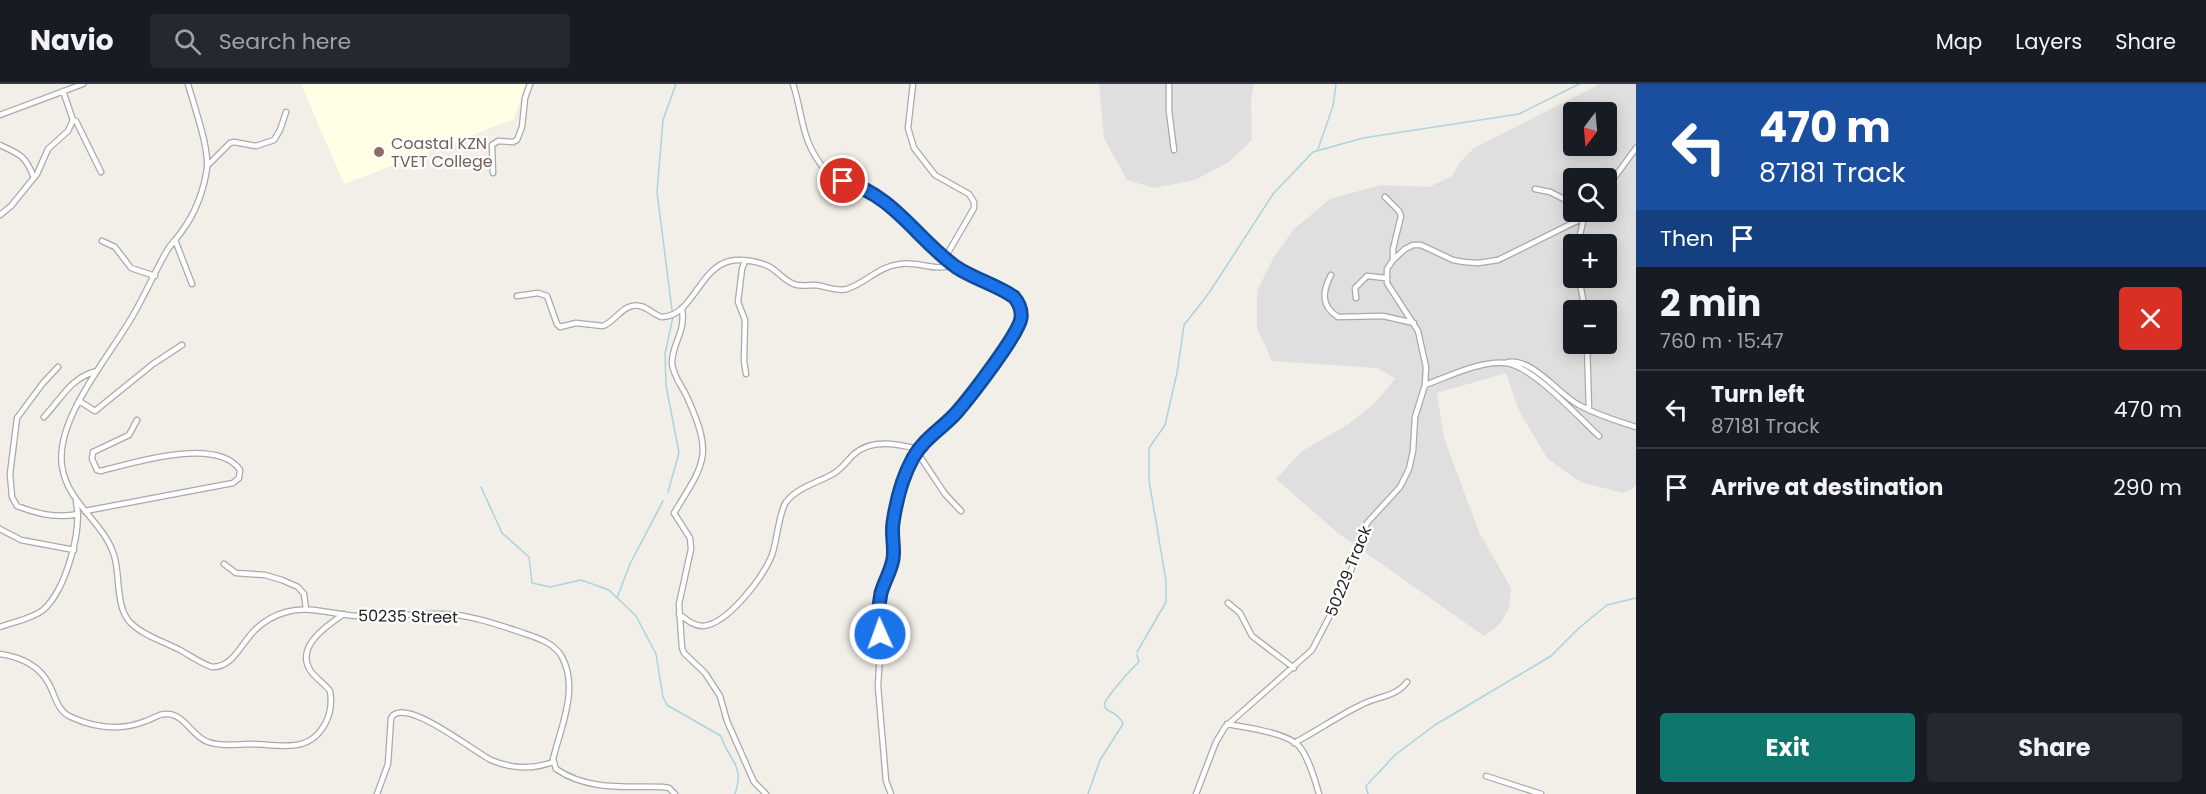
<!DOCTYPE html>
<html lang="en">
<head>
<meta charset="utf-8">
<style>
  :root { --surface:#171b24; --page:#242831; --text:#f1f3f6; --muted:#9ea1a6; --line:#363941; --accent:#0f766e }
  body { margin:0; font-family:Poppins,sans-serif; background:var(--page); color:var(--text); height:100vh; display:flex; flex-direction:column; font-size:22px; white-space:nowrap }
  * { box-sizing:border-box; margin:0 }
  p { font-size:20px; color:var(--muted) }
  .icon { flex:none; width:33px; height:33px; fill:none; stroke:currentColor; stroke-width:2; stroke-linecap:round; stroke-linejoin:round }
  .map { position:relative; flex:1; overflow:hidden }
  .details { display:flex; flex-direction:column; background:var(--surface); width:570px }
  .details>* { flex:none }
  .banner { background:#1a4fa0; color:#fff; overflow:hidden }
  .needle { width:39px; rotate:196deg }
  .controls { position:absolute; left:1563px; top:18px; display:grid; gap:12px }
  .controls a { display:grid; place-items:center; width:54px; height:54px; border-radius:6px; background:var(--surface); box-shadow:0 3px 15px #0003; font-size:30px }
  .pin { position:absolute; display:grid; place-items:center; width:51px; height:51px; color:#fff; margin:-26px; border:3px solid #fff; border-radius:50%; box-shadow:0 2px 6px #0007 }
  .me { position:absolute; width:66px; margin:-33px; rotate:358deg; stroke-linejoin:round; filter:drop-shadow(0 0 4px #0008) }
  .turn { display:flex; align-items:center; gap:21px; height:126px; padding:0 24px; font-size:27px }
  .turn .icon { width:78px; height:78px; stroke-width:2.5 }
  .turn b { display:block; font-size:42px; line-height:51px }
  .then { display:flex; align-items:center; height:57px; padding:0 24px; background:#0003; gap:12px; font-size:22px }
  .round { display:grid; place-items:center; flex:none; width:63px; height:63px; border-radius:6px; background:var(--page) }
  .overview { display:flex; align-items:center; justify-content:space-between; height:102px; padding:0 24px }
  h1 { font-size:36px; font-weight:700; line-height:45px }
  .action { display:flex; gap:12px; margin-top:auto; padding:12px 24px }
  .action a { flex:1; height:69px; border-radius:6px; background:var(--accent); color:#fff; font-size:24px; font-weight:700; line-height:69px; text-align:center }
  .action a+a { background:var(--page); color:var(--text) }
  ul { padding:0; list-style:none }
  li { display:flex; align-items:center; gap:18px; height:78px; padding:0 24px; border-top:2px solid var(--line) }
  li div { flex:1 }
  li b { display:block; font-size:22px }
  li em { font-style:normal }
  header { display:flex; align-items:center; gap:36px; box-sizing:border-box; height:84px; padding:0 30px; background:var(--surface); border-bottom:2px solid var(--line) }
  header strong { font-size:28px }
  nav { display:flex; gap:33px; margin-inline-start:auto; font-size:21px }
  .search { width:420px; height:54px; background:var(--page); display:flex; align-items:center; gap:15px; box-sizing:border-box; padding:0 21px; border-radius:6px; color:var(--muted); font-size:22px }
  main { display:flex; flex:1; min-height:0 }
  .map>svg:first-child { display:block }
</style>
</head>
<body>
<header>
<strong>Navio</strong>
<div class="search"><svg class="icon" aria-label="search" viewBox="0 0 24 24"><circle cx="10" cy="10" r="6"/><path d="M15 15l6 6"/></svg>Search here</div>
<nav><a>Map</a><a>Layers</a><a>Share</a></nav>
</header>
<main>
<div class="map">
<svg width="1636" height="710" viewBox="0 0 1636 710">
  <rect width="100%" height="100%" fill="#f2efe9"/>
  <path fill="#e0dfdf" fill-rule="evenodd" d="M1099 0H1254L1251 16 1252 56 1229 78 1195 96 1154 104 1127 96 1104 54Z
    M1600 0H1636V401L1632 405 1623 409 1580 398 1547 374 1519 327 1506 289 1437 309 1444 354 1479 448 1511 504 1509 524 1500 540 1484 552 1339 450 1276 395 1302 367 1350 339 1378 316 1395 294 1377 284 1272 277 1257 244V207L1274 173 1294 145 1330 115 1381 101 1429 103 1452 92 1460 78 1474 64ZM1574 28H1606V62H1574ZM1574 94H1606V128H1574ZM1574 160H1606V194H1574ZM1574 226H1606V260H1574Z"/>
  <path fill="#ffffe5" d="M301 0H525L514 35 344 100Z"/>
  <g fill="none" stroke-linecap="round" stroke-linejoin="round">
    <path stroke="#aad3df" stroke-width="1.5" d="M1318 65 1333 22 1336 0
      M672 226 657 108 663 36 676 0
      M481 403 502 449 529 473 532 499 550 503 581 496 609 506 636 532 656 570 663 613 667 621 721 652C729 678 745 679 735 710
      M668 408 679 369 666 301 665 270 673 233
      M617 514 630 480 663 417
      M1137 568 1166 518V497L1149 396V364L1165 341 1177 289 1184 241 1209 209 1273 110 1313 68 1363 54 1519 30 1579 0
      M1088 710 1100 676 1123 640C1122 633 1112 628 1106 625L1104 620C1110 609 1129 587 1139 578L1137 571
      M1368 710 1366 702 1395 671 1435 641 1551 572 1579 544 1607 521 1636 514"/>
    <g stroke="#a9a9a9" stroke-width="7">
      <path id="street" d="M188 0C194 22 209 63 207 84 204 106 195 130 182 147 178 153 172 159 168 165 155 187 145 211 132 233 109 273 55 335 62 382 67 419 103 437 114 471 120 490 116 511 124 529 126 533 129 538 132 540 144 552 165 558 180 566 191 572 200 579 212 583 234 583 241 559 255 546 263 538 275 531 286 528 311 521 333 531 358 532 387 533 416 529 445 530 470 531 496 540 520 548 535 553 554 558 562 573 579 604 561 643 553 675L556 685C588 707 626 702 663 703L669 704 675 710
        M793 0C804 34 800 55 825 86 834 97 866 106 881 115 909 133 927 161 953 180 972 194 996 200 1014 213L1018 218 1021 228 1015 249 956 329 930 353 915 370 899 414 893 439V476L881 509 878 526 881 550 878 602 886 697 891 710
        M913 0 908 44 914 64 935 91 969 110 974 118V124L945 174
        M1169 0V27L1174 66
        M63 7 73 36 76 37 101 88
        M0 31 83 0
        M0 61C20 70 26 72 34 94
        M207 82 230 59 234 58 256 62 274 56 280 46 286 28
        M493 89 492 61 498 57 513 58 517 56 522 43 525 14 530 0
        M1535 105 1550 108 1574 120
        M1606 105 1636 64
        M1385 113 1399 127 1401 132 1393 165V176
        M0 131 11 122 37 90 48 65 68 47 73 36
        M175 156 192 200
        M102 157 115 163 131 184 155 192
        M1578 160 1584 133 1581 128
        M745 177 742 185 738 218 745 236 744 277 746 290
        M1331 191C1322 208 1321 222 1338 233L1383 232 1414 239
        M1579 194 1585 226
        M517 212 538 209 547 212 557 240 560 243 576 239 603 242C616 237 624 218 640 222 649 224 654 231 662 233 693 232 699 184 730 177 741 174 761 178 770 183 780 189 786 199 797 201 803 202 809 201 815 201 826 202 836 208 847 205 866 199 879 182 900 180 919 177 935 188 954 181
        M1356 214 1355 204 1367 192 1386 194
        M682 224C686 249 672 259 672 279 673 292 682 302 687 313 713 371 706 377 674 429L690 454 691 465 679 520 682 564 684 569 705 589 720 612 727 637 754 698 766 710
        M1587 260 1589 326
        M1505 279C1530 270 1560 312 1579 321 1597 331 1617 337 1636 343
        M58 283 43 299 17 334 10 390 12 413 17 422C37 430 57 435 78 430
        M1425 301C1447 293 1482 276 1505 279 1532 281 1578 333 1599 352
        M79 317 95 327 153 280 182 261
        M44 333C62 314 70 294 97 287
        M917 368 945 410 961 427
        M85 427 233 399 239 394 240 386C217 352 132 379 101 387L97 386 92 375 93 368 129 351 137 336
        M0 445 21 456 74 466
        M224 480 236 489 265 491 282 496 298 503 304 510 306 525
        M1228 519 1240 529 1252 552 1294 584
        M679 530C686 535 693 542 703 542 728 540 763 493 772 471 777 457 779 428 786 418 798 403 817 399 833 390 841 386 847 377 853 371 871 354 897 360 919 365
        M0 543C13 538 32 535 43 526 65 507 83 446 76 418
        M0 570C20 573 39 581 49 600 55 611 57 627 71 633 95 644 121 647 146 637 153 635 159 629 167 630 185 630 192 653 208 658 222 663 238 660 253 660 282 661 310 670 326 638 331 628 332 619 330 607 324 599 315 594 310 586 295 562 328 541 344 530
        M1227 640C1245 643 1287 649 1299 662 1309 674 1315 696 1319 710
        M1294 659C1317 647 1338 632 1361 621 1378 612 1396 613 1407 598
        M1486 692 1541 710
        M377 710 388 680 391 634C404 611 474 668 491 676 512 685 532 686 553 678
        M1196 710 1216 658 1225 643 1312 566 1346 501 1367 439 1400 403 1409 385 1413 367 1415 333 1425 301 1426 283 1418 247 1387 199V185L1393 176 1405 165 1413 161H1421L1453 176 1464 178 1478 179 1498 176 1579 136 1591 128"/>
    </g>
    <use href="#street" stroke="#fff" stroke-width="4.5"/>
  </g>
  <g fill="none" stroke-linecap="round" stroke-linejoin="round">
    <g stroke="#114b97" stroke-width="15">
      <path id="route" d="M843 97C894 111 916 154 956 183 974 195 997 201 1014 213 1019 219 1022 226 1021 234 1019 250 970 313 957 328 943 344 924 354 913 374 903 392 896 418 893 439 891 451 895 463 893 475 891 487 884 498 881 509 878 523 878 535 880 550"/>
    </g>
    <use href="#route" stroke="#1a73e8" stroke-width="10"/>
  </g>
  <circle fill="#8d6e63" stroke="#fff" stroke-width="2" cx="379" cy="68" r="6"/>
  <g text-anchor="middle" stroke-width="4.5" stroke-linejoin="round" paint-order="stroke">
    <g font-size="16" fill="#785e54" stroke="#fff" text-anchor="start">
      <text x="391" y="65">Coastal KZN<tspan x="391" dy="18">TVET College</tspan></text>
    </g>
    <g font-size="16" fill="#222" stroke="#fff">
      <text transform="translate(1348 487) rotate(-68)" y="6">50229 Track</text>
      <text transform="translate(408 532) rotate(1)" y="6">50235 Street</text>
    </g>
  </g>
</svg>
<div class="controls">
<a><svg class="needle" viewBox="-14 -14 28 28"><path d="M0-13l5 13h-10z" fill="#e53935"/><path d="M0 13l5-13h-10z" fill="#9ea1a6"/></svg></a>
<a><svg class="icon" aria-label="search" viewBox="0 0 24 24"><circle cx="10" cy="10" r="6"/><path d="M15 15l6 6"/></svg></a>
<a>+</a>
<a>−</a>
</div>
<div class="pin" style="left:843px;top:97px;background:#d93025"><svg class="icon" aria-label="arrive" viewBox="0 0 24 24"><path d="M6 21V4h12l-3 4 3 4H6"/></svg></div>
<svg class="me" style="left:880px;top:550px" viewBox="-20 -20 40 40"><circle r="17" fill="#1a73e8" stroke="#fff" stroke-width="3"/><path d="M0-11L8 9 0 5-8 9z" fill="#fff"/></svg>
</div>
<section class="details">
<div class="banner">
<div class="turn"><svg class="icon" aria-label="left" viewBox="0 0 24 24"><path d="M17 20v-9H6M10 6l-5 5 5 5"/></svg><div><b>470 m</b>87181 Track</div></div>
<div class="then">Then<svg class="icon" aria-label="arrive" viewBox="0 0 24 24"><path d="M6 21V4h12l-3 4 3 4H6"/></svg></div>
</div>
<div class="overview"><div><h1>2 min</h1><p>760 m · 15:47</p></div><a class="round" style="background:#d93025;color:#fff"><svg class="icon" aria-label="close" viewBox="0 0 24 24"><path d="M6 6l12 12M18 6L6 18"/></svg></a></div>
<ul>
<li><svg class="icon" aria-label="left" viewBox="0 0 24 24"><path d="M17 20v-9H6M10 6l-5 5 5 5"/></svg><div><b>Turn left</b><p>87181 Track</p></div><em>470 m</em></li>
<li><svg class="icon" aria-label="arrive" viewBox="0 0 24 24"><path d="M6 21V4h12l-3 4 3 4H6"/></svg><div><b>Arrive at destination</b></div><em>290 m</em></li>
</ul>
<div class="action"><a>Exit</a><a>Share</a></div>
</section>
</main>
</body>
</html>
